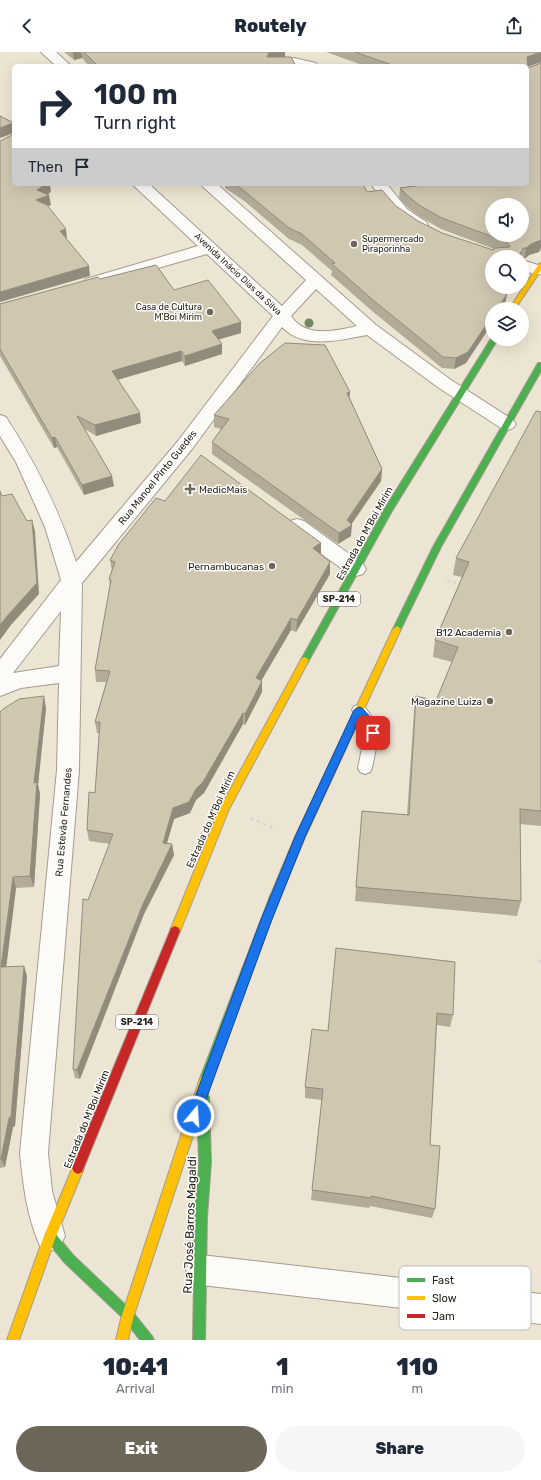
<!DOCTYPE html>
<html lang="en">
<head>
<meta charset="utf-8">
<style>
  :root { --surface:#fff; --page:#f6f6f7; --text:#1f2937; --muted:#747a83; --accent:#6d6759 }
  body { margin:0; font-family:Rubik,sans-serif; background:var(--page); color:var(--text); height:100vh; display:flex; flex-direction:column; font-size:15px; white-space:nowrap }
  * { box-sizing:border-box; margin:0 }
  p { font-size:13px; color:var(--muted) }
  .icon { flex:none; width:22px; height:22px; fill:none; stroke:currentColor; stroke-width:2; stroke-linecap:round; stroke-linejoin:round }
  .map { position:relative; height:1288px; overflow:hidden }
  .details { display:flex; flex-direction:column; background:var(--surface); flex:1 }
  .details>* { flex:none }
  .hud { position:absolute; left:12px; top:12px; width:517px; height:122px; border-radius:6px; box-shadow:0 4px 16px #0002; background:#fff; color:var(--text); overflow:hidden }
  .controls { position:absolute; left:485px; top:146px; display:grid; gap:8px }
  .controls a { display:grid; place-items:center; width:44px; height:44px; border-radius:50%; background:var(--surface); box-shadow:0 4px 16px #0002; font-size:20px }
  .pin { position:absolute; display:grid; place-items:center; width:34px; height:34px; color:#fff; margin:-17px; border-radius:8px; box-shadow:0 2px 6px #0006 }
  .me { position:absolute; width:44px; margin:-22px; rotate:18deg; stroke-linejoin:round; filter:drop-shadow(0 0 3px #0008) }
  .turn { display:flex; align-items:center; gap:14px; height:84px; padding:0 16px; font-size:18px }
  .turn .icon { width:52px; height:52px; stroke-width:2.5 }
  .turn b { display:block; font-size:28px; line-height:34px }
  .then { display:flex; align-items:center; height:38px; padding:0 16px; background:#0003; gap:8px; font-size:15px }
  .eta { display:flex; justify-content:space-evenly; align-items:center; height:68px; text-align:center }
  .eta b { font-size:24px; font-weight:800; line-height:28px }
  .primary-button { display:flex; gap:8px; margin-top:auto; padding:8px 16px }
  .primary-button a { flex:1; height:46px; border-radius:24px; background:var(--accent); color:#fff; font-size:16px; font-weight:800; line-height:46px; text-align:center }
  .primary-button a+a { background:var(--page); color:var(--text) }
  header { display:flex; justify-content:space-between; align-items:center; height:52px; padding:0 16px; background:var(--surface); font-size:18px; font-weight:800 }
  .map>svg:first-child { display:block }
</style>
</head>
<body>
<header><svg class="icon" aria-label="back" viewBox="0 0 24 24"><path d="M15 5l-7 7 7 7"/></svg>Routely<svg class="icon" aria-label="share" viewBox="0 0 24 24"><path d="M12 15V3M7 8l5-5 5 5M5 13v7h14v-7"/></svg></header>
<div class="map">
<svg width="541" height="1288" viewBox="0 0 541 1288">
  <rect width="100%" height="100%" fill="#ede5d3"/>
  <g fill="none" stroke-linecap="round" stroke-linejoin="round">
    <g stroke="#a39d8f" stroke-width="2">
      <path id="lane" d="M359 653 364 654 380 676 372 716 370 720 365 722 360 720 358 716 366 677 352 658 354 654Z"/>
    </g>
    <g stroke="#a39d8f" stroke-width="2">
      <path id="street" d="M41 0H56L71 14H56Z
        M294 6 316 11 318 14H268L270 11Z
        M132 132H149L282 254 306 228 200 132H217L376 273 451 328 513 368 516 372 513 376 507 378 501 376 439 336 367 283C339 288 304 298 282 275L192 397 82 531 79 718 48 1101 52 1139 65 1184 60 1194 50 1199 40 1194C27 1165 23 1133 20 1101L57 718 59 631 21 636 0 644V607L61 528 45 475 16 410 0 384V363L6 365C36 412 59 457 76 510L178 389 273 264 207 202 98 233 92 235 86 233 84 230 86 227 198 194ZM316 237 357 274C335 279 305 286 291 264ZM61 559 59 614 13 621Z
        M371 132H387L407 157 426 170 428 173 426 176C405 181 382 147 371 132Z
        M522 208 538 213 541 212V222L537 223 522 218Z
        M297 467 304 469 363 512 366 517 363 522 356 524 349 522 290 479 287 474 290 469Z
        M201 1203 541 1242V1272L201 1233 191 1228 186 1218 191 1208Z"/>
    </g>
    <g stroke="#a39d8f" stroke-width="2">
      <path id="fast" d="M492 285V287H498L392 459 308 610H302L301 608 302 606 385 456Z
        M538 311H541V319L441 495 400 579H394L393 577 433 495Z
        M274 843 278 844 279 847 211 1029 209 1033 205 1034 201 1033 199 1029 269 847 270 844Z
        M203 1040 207 1041 209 1045 211 1110 207 1165 205 1288H193L195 1165 199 1110 197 1045 199 1041Z
        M50 1178 54 1180 73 1203 132 1259 152 1284 154 1288H140L124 1267 65 1211 46 1188 44 1184 46 1180Z"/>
    </g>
    <g stroke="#a39d8f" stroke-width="2">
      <path id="slow" d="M541 211V218L515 257H509L539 212Z
        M397 574 401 577 305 785 279 847 278 850 274 851 270 850 269 847 295 785 393 577Z
        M305 605 309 608 229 757 179 882 175 884 171 882 170 879 220 756 302 606Z
        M205 1024 209 1025 211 1029 134 1263 128 1288H116L122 1263 199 1029 201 1025Z
        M78 1110 82 1112 84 1116 56 1184 19 1288H7L44 1184 74 1112Z"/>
    </g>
    <g stroke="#a39d8f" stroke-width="2">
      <path id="jam" d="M175 874 179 876 180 879 82 1120 78 1122 74 1120 72 1116 170 879 171 876Z"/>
    </g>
    <path stroke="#d9d7d1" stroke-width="2.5" stroke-dasharray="3 3" stroke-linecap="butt" d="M447 529 462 532"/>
    <path stroke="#d9d7d1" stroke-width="3" stroke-dasharray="3.5 3.5" stroke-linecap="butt" d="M250 766 275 777
      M538 909H541"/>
    <use href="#lane" fill="#fcfbf8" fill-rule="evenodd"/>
    <use href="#street" fill="#fcfbf8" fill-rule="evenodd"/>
    <use href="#fast" fill="#4caf50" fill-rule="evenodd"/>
    <use href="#slow" fill="#ffc107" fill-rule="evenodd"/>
    <use href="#jam" fill="#c62828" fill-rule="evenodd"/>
  </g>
  <circle fill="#718962" cx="309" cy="271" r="4.5"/>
  <path fill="#b3ab98" d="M64 0H285V5L296 14H89L82 6 74 8Z
    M326 0H541V10L528 14V16L541 11V196L539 200 529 203 524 207H522V205H492V235H507V236L503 240 505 253 502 257H492L466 311 454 317 442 316 372 259 331 223 332 219 302 193 289 187 243 148 225 136V134L223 132H363L367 140 396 154 418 169 442 181 493 198 494 197 441 177 417 163 407 155 399 147 400 136 414 134 413 132H527V14H365Z
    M100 227 174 238 241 281 218 288 222 292V302L185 314 182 309 118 328 141 371 96 384 85 377 114 434 84 443 57 395 54 396 0 304V252Z
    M350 347 382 417 381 429 351 472V484L338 492 212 402V390L221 377 214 375V363Z
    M541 360V774L520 772 521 849 517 864 355 849 362 759 407 763 414 660 416 644 436 649 452 610 433 605 435 588 462 525 453 523 456 506Z
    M165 449 321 491V502L330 522 296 580 291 578 261 628 262 640 245 673 243 672 204 741 196 748 190 761 174 767 167 791 172 792 174 803 144 862 80 1027 75 1026 73 1017 88 848 110 792 89 789 87 778 95 741 99 681H97L95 670 106 630H96L95 618 110 534 109 527 112 519 110 508Z
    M46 656 38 733 40 742 34 835 16 836 6 915 27 924 15 1074 13 1075 5 1115 0 1116V660Z
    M336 896 453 963 450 975 437 973 430 1093 435 1157 432 1166 370 1154 369 1156 311 1148 322 1048 305 1046V1035L328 979Z"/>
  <path fill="#928b7c" d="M73 0H81L82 6 74 8Z
    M269 0H285V6L267 5Z
    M541 0V10L527 15V5Z
    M13 71 14 81 0 86V76Z
    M46 132H50L51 140 42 146 49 143 51 153 37 158 36 148 37 138Z
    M66 177 67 187 60 179Z
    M541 188V196L539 200 529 203 524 207 526 196 531 192Z
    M522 199 521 205H516Z
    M89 214 90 224 0 250V240Z
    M497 235H507V236L493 248 495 237Z
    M507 242 505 253 502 257H497Z
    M492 264V272L466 311 454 317 456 306Z
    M241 270V281L212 289V279Z
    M222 292V302L185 314V304Z
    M181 299 182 309 113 329 112 319Z
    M350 340 349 351 347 341Z
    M140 361 141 371 96 384 95 373Z
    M55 385 57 395 54 396 52 386Z
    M382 417 381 429 351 473H352L351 484 338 492 339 481Z
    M112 424 114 434 84 443 82 433Z
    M32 468 35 479 39 542 11 573 0 588V573Z
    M321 491V503L313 496Z
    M330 510V522L296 580 297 568Z
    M291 566V578L256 638V626Z
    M262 629V640L245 673V662Z
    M44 644 46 656 38 733 40 742 34 835 30 824 34 731Z
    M243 661V672L204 741 196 748 190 761 174 767 164 801 163 791 173 756 196 737Z
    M172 792 174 803 144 862 80 1027 77 1018 143 852Z
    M13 825 16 836 5 925 1 915Z
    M24 914 27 924 15 1074 13 1075 5 1115 1 1107Z"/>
  <path fill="#d0c7b1" stroke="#928b7c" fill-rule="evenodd" d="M84 0H269L267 5H291L296 14H98Z
    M355 0H541L527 5 528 16 541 11V188L531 192 526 196H523L522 199 516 205H492V235H497L495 237 507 242 497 257H492V264L468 300 456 306 443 305 373 248 332 212 335 211 302 182 289 176 243 138 235 132H363L367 140 382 138 396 154 418 169 442 181 493 198 495 196 510 195 507 190 442 166 419 153 408 144 400 136 423 133 422 132H527V14H395ZM492 153H522V183H492Z
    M0 64 14 71V132H46L37 138 49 143 36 148 47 153 66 177 60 179 89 214 0 240V89L14 82 13 71 0 76Z
    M156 213 174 238 208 228 241 270 212 279 222 292 185 304 181 299 112 319 140 361 95 373 77 364 112 424 82 433 55 385 52 386 0 297V252L98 225 100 227Z
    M285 291 325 293 350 340 347 341 382 417 347 468 352 473 339 481 212 390 229 367 214 363 260 311Z
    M536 359 541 360V759L520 757 521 849 356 835 362 759 409 763 416 644 436 649 458 595 435 588 469 510 456 506Z
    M201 403 321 491 313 496 330 510 297 568 291 566 256 626 262 629 245 662 243 661 203 730 196 737 189 750 173 756 163 791 172 792 143 852 77 1018 73 1017 83 847 88 848 113 782 87 778 89 740 95 741 100 670H95L110 619 95 618 111 528 109 527 115 510 110 508 119 492 156 446 165 449Z
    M0 439 2 444 12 442 27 469 32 468 37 531 9 562 0 573Z
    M44 644 34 731 37 730 30 824 13 825 1 915 24 914 11 1065 9 1066 1 1107H0V660L3 657 19 647Z
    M336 896 455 910 453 963 437 961 430 1093 440 1094 435 1157 371 1144V1146L312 1138 323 1037 305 1035 312 977 328 979Z"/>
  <path fill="#1a73e8" stroke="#114b97" d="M359 655 362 656C369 664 381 673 376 684H369L368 676 360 666 305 785 271 870 200 1064 198 1067 194 1069 190 1067 188 1064 260 870 295 785 354 658Z"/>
  <g fill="#6d6759" stroke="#fff" stroke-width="1.5">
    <circle cx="354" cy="192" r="4"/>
    <circle cx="210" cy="260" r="4"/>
    <path d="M188 431h4v4h4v4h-4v4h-4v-4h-4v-4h4z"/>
    <circle cx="272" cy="514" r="4"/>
    <circle cx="509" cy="580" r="4"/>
    <circle cx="490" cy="649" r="4"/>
  </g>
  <g text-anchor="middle" stroke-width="3" stroke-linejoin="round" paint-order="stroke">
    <g font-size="9" fill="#282317" stroke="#fff" text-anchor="start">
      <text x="362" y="190">Supermercado<tspan x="362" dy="10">Piraporinha</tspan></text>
      <text x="202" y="258" text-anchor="end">Casa de Cultura<tspan x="202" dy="10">M'Boi Mirim</tspan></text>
    </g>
    <g font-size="9" fill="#282317" stroke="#fff">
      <text transform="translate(238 222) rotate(43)" y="3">Avenida Inácio Dias da Silva</text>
    </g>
    <g fill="#fff" stroke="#68655d" stroke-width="1">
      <rect x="318" y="540" width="42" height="14" rx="3"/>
      <rect x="116" y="963" width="42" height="14" rx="3"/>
    </g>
    <g font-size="9" font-weight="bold" fill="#282317">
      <text x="339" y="550">SP-214</text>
      <text x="137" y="973">SP-214</text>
    </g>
    <g font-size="10" fill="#282317" stroke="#fff">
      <text transform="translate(157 425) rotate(-51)" y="4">Rua Manoel Pinto Guedes</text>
      <text transform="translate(364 481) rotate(-61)" y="4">Estrada do M'Boi Mirim</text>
      <text transform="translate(210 767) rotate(-66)" y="4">Estrada do M'Boi Mirim</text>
      <text transform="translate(63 770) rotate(-85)" y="4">Rua Estevão Fernandes</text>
      <text transform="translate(86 1067) rotate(-68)" y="4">Estrada do M'Boi Mirim</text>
    </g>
    <g font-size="10" fill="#282317" stroke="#fff" text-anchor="end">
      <text x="199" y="441" text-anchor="start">MedicMais</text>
      <text x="264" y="518">Pernambucanas</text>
      <text x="501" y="584">B12 Academia</text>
      <text x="482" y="653">Magazine Luiza</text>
    </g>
    <g font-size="12" fill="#282317" stroke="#fff">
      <text transform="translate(190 1173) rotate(-88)" y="4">Rua José Barros Magaldi</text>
    </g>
  </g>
  <rect x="399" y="1214" width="132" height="64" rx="6" fill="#fff" stroke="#bebdb9" stroke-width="1"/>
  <rect x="407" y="1226" width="18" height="4" fill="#4caf50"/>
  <rect x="407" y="1244" width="18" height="4" fill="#ffc107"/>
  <rect x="407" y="1262" width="18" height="4" fill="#c62828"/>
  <g font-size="11" fill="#282317">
    <text x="432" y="1232">Fast</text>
    <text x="432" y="1250">Slow</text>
    <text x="432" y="1268">Jam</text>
  </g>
</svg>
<div class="controls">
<a><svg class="icon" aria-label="sound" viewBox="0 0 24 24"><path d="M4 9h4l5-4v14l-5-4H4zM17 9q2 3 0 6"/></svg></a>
<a><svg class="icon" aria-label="search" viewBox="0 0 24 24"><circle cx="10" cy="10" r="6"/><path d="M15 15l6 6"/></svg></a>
<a><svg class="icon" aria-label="layers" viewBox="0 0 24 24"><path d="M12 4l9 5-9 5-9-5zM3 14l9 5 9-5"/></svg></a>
</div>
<div class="pin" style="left:373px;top:681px;background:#d93025"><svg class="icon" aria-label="arrive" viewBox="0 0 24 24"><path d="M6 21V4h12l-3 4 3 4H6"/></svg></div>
<svg class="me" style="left:194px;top:1064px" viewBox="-20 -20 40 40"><circle r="17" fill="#1a73e8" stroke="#fff" stroke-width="3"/><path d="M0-11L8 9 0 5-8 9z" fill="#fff"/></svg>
<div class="hud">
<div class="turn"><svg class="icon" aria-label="right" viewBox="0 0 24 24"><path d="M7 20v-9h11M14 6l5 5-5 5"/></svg><div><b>100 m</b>Turn right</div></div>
<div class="then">Then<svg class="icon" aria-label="arrive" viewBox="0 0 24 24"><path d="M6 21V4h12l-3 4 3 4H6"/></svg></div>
</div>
</div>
<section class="details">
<div class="eta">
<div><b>10:41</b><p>Arrival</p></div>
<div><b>1</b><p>min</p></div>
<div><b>110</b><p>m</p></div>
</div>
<div class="primary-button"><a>Exit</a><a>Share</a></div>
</section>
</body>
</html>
